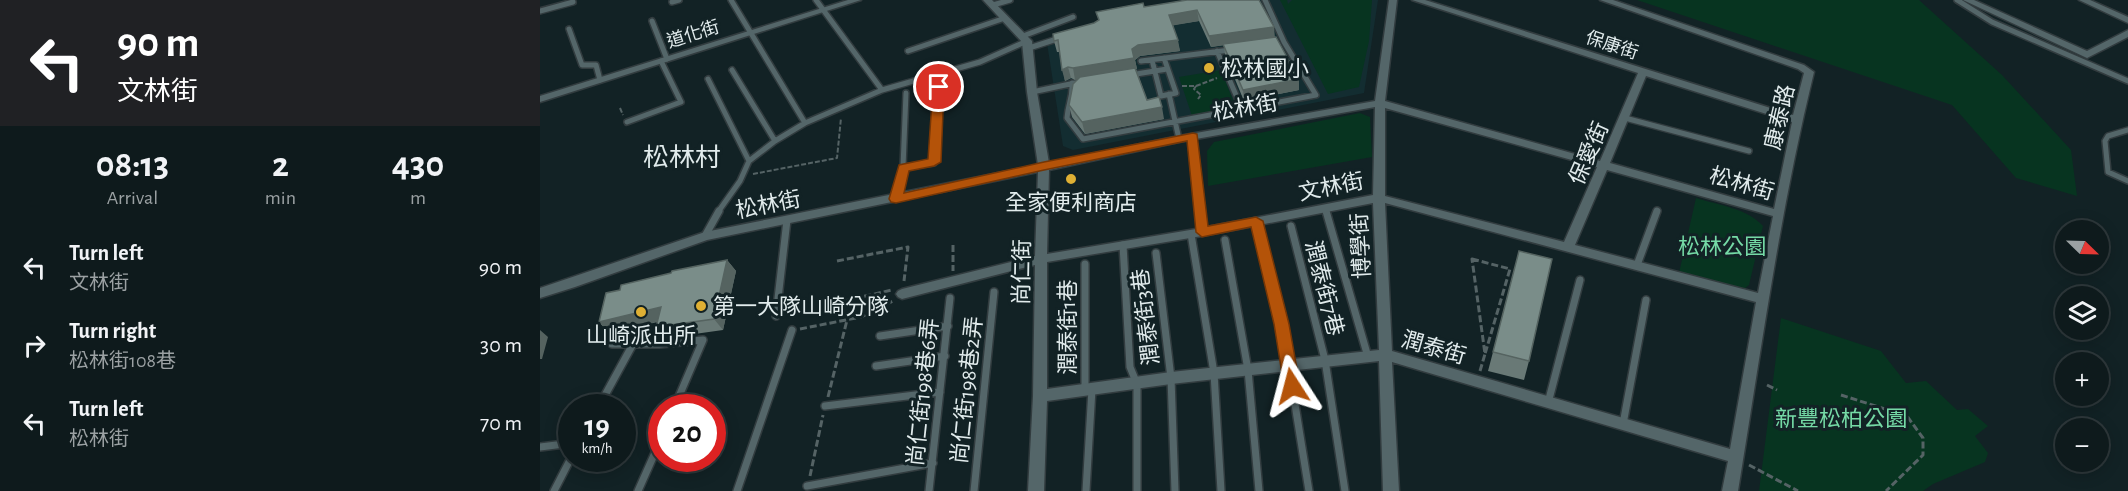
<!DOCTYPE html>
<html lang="en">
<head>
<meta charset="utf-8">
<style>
  :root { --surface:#0e1a1c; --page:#172325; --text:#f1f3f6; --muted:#9ba1a3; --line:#2e383b }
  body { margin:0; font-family:"Alegreya Sans","Noto Sans TC",sans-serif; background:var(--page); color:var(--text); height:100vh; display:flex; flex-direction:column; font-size:22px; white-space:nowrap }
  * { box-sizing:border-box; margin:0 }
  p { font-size:20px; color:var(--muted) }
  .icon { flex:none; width:33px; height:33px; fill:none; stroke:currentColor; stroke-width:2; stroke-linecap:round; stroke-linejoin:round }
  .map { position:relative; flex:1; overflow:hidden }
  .panel { display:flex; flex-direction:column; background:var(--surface); width:540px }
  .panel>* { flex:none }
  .top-card { background:#202124; color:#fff; overflow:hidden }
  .needle { width:39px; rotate:113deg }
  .buttons { position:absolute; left:1515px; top:220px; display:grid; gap:12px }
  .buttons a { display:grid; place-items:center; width:54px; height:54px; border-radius:50%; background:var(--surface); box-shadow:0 3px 15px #0003,0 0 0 2px var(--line); font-size:30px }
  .speed { position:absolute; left:18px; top:394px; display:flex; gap:12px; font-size:30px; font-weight:700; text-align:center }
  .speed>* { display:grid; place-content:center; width:78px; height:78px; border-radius:50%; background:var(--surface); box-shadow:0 3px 15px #0003,0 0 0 2px var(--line); line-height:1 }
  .speed small { font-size:15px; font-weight:400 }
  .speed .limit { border:9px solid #d22; background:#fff; color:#111 }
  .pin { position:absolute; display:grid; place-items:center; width:51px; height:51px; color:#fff; margin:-26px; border:3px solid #fff; border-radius:50%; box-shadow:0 2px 6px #0007 }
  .me { position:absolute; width:66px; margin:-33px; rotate:351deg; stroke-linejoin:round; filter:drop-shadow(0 0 4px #0008) }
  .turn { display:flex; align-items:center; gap:21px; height:126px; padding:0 18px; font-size:27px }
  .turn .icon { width:78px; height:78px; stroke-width:2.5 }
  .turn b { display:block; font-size:42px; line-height:51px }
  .eta { display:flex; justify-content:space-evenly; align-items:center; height:102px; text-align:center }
  .eta b { font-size:36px; font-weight:700; line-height:42px }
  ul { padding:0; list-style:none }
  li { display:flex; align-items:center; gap:18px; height:78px; padding:0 18px }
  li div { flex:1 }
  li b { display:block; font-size:22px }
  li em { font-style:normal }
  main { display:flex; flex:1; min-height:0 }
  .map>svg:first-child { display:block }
</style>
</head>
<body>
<main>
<section class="panel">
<div class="top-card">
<div class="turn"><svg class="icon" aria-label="left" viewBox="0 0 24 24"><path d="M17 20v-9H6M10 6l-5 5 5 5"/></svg><div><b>90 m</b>文林街</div></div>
</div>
<div class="eta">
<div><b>08:13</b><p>Arrival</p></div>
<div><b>2</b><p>min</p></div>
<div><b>430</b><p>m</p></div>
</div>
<ul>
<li><svg class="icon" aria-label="left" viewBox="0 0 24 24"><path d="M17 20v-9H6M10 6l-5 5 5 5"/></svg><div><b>Turn left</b><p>文林街</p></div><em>90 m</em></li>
<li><svg class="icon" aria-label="right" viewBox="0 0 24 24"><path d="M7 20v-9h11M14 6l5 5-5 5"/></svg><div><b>Turn right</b><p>松林街108巷</p></div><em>30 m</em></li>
<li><svg class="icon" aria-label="left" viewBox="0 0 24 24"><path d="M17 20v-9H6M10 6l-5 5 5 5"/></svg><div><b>Turn left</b><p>松林街</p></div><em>70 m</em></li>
</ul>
</section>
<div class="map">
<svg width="1588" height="491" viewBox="0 0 1588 491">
  <rect width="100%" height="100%" fill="#122225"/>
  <path fill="#132d31" d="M668 0H838L824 93 533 150 523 146 507 43Z"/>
  <path fill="#073420" d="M740 0H747L748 4 752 0H832L829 41 819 87 788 94Z
    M1097 0H1379L1462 75 1531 150 1537 196 1476 178 1412 105Z
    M681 70 696 108 652 116 639 77Z
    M820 113 830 117 832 157 668 186 667 151 674 142Z
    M1156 198C1178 205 1207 208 1223 226L1209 285 1204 289 1139 273Z
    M1241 318 1341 351 1366 383 1386 381 1417 410 1428 409 1448 426 1435 436 1448 453 1445 462 1393 484 1383 491H1219Z"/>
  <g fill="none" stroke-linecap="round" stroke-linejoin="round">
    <g stroke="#323c3f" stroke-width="8">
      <path id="lane-far1" d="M191 0 265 123
        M276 0 342 90
        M1417 0 1452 22 1588 81
        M132 2 139 0
        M453 5 470 0
        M0 11 33 2
        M112 21 127 59
        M29 29 42 65H56L60 80
        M483 36 533 17
        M489 48 520 38
        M368 51 465 18
        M677 51 702 109
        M612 60 621 96 636 93 624 58
        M601 61 690 50
        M192 70 235 141
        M590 75 627 69
        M168 79 209 161 200 181 178 212
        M532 83C533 98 528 103 527 118L543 139 776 95 744 42 725 0
        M492 92 535 83
        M629 94 639 139
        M1085 118 1209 151
        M87 122 141 102 121 61
        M1588 130 1568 136 1565 141 1568 172 1588 181
        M653 137 660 212
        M209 161 235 141 265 123 342 90 440 62 487 41
        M363 167 394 163 399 87
        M356 199 363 167 366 93
        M785 208 786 212"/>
    </g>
    <g stroke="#323c3f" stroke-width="10">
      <path id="lane" d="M660 211 662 232
        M786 211 828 357
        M716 221 742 324 769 491
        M751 226 785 360 805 491
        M651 234 674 373 681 491
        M165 236 179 211
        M685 240 708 370 719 491
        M583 245 590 367 597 384V491
        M616 253 631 378 635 491
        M545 264V389
        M1097 265 1117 211
        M236 316 247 220
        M340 336 408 326
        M72 344H119L163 340 134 408
        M336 366 405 356
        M1008 403 1040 280
        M285 406 400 392
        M58 408 93 344
        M1083 424 1106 300
        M0 447 32 443
        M267 486 393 463
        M14 491 32 456
        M98 491 122 437
        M197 491 252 330
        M389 491 410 298
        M434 491 454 292
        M546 491 552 389"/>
    </g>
    <g stroke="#323c3f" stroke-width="3">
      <path id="street" d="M308 0H321L0 102V96Z
        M443 0H452L492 41 497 92 509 163 639 136 835 101 849 0H857L845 101 1060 161 1098 73 872 0H885L1253 115 1264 73 1258 69 1060 0H1073L1264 65 1274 72C1240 210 1221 351 1198 491H1182L1188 461 852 362 859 491H843L839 361 631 384 507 401 504 491H488L493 396 495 265 362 299 358 297 356 294 358 291 362 289 495 256 498 172 167 240 35 287 0 298V288L165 232 498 165 487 92 482 42ZM1106 76 1252 122 1234 209 1070 163ZM835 107 833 195 662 228 507 254 509 170 639 142ZM845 108 1057 167 1024 242 845 196ZM1067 170 1233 216 1218 293 1035 245ZM833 203 839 350 631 372 507 389V262L662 236ZM845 203 1216 302 1190 449 852 351Z
        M1423 0H1434L1547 51 1588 30V37L1547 58Z
        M1539 0H1550L1588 17V23Z"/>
    </g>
    <path stroke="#556365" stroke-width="2" stroke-dasharray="5 2" stroke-linecap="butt" d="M642 86H656L677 78
      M656 86 654 89 661 95 658 99
      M80 108 83 115
      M213 174 297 158 301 118"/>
    <path stroke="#556365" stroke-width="3" stroke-dasharray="7 3" stroke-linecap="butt" d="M413 245V271
      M932 259 970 269 945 354Z
      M297 261 368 247 364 281
      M295 303 352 290
      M260 329 321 317 353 301
      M940 371 945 354
      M1227 385 1237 390
      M1301 395 1367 416 1383 438V455L1346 491
      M288 397 307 320
      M1209 465 1258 491
      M270 476 283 415"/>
    <use href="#lane-far1" stroke="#546669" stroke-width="5"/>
    <use href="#lane" stroke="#546669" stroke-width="7"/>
    <use href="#street" fill="#546669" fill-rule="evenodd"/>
  </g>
  <path fill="#697976" d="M647 0 735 37 759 79V90L704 101 685 55 684 45 671 47 659 21 633 25 640 51 600 56 595 60 597 69H596L607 100 624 119 545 134 532 117 529 105 538 79 535 80 531 78 525 81 520 52H517L514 41 554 23 604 7Z
    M187 260 196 271 183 330 126 338 116 327 117 322 70 334 59 322Z
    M953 352 989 361 984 380 948 371Z"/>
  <path fill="#556360" d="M657 10 659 21 630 26 629 15Z
    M734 27 735 38 671 47 669 36Z
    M638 40 640 51 600 56 595 60 597 69 535 80 533 68 592 49 598 45Z
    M528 67 531 78 525 81 522 70Z
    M759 79V90L704 101 703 90Z
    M622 107 624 119 545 134 542 122Z
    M187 260 196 271 183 330 174 319Z
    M121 307 131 318 70 334 59 322Z
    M0 330 8 337 2 359H0Z"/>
  <path fill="#7a8d89" stroke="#556360" stroke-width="1.5" d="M647 0H719L734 27 669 36 657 10 629 15 638 40 598 45 592 49 594 58 533 68 528 67 522 70 518 40 514 41 513 34 554 23 559 20 556 12 603 3 604 7Z
    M736 37 759 79 703 90 683 44Z
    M595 68 607 100 619 97 622 107 542 122 529 105 533 84 540 77Z
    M979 251 1012 259 989 361 953 352Z
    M187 260 174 319 116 327 121 307 59 322 66 293 80 290 81 285 131 273 132 271Z"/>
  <path fill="#b45309" stroke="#753606" stroke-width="1.5" d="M399 83 404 87 401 162 394 166 369 171 364 193 504 162 653 133 657 134 668 226 716 217 723 221 749 324 760 386 757 391 752 393 746 391 744 386 734 324 711 227 662 237 656 232 647 141 504 170 356 203 351 202 349 199 359 165 388 159 393 87Z"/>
  <g fill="#dfb034" stroke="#122225" stroke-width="2">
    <circle cx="669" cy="68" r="6"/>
    <circle cx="531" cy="179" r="6"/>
    <circle cx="161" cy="306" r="6"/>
    <circle cx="101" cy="312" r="6"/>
  </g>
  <g text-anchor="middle" stroke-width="6" stroke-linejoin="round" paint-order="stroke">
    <g font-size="18" fill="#e1ebec" stroke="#122225">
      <text transform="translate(153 34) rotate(-17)" y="6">道化街</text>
      <text transform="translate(1072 45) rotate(18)" y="6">保康街</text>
    </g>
    <g font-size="22" fill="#e1ebec" stroke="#122225" text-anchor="start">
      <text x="681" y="76">松林國小</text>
      <text x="531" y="210" text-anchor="middle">全家便利商店</text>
      <text x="173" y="314">第一大隊山崎分隊</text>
      <text x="101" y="343" text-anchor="middle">山崎派出所</text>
    </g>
    <g font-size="22" fill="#e1ebec" stroke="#122225">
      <text transform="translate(705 107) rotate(-10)" y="8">松林街</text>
      <text transform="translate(1239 117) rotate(-77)" y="8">康泰路</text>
      <text transform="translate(1048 153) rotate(-66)" y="8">保愛街</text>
      <text transform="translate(1202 183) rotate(16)" y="8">松林街</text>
      <text transform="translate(791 186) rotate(-11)" y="8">文林街</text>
      <text transform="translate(228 204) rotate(-11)" y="8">松林街</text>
      <text transform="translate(820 246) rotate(-93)" y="8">博學街</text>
      <text transform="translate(481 272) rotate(-89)" y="8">尚仁街</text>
      <text transform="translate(785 288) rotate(76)" y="8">潤泰街7巷</text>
      <text transform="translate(605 317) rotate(-97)" y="8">潤泰街3巷</text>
      <text transform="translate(527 327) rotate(-90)" y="8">潤泰街1巷</text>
      <text transform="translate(894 347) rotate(16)" y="8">潤泰街</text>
      <text transform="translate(426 390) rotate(-84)" y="8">尚仁街198巷2弄</text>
      <text transform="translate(382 392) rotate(-84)" y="8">尚仁街198巷6弄</text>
    </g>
    <g font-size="22" fill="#75daa6" stroke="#122225">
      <text x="1182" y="254">松林公園</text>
      <text x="1301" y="426">新豐松柏公園</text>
    </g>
    <g font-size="26" fill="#e1ebec" stroke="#122225">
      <text x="142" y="166">松林村</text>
    </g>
  </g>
</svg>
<div class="buttons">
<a><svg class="needle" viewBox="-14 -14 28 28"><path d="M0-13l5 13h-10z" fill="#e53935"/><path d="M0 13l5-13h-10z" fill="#9ba1a3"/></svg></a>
<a><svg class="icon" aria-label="layers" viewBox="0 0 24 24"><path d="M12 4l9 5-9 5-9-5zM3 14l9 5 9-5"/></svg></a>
<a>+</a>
<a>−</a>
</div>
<div class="speed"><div>19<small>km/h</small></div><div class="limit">20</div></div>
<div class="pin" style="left:399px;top:87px;background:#d93025"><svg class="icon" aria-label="arrive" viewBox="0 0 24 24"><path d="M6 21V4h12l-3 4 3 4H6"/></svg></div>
<svg class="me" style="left:752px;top:386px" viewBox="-20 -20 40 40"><path d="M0-17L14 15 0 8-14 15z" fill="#b45309" stroke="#fff" stroke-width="4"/></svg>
</div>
</main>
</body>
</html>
